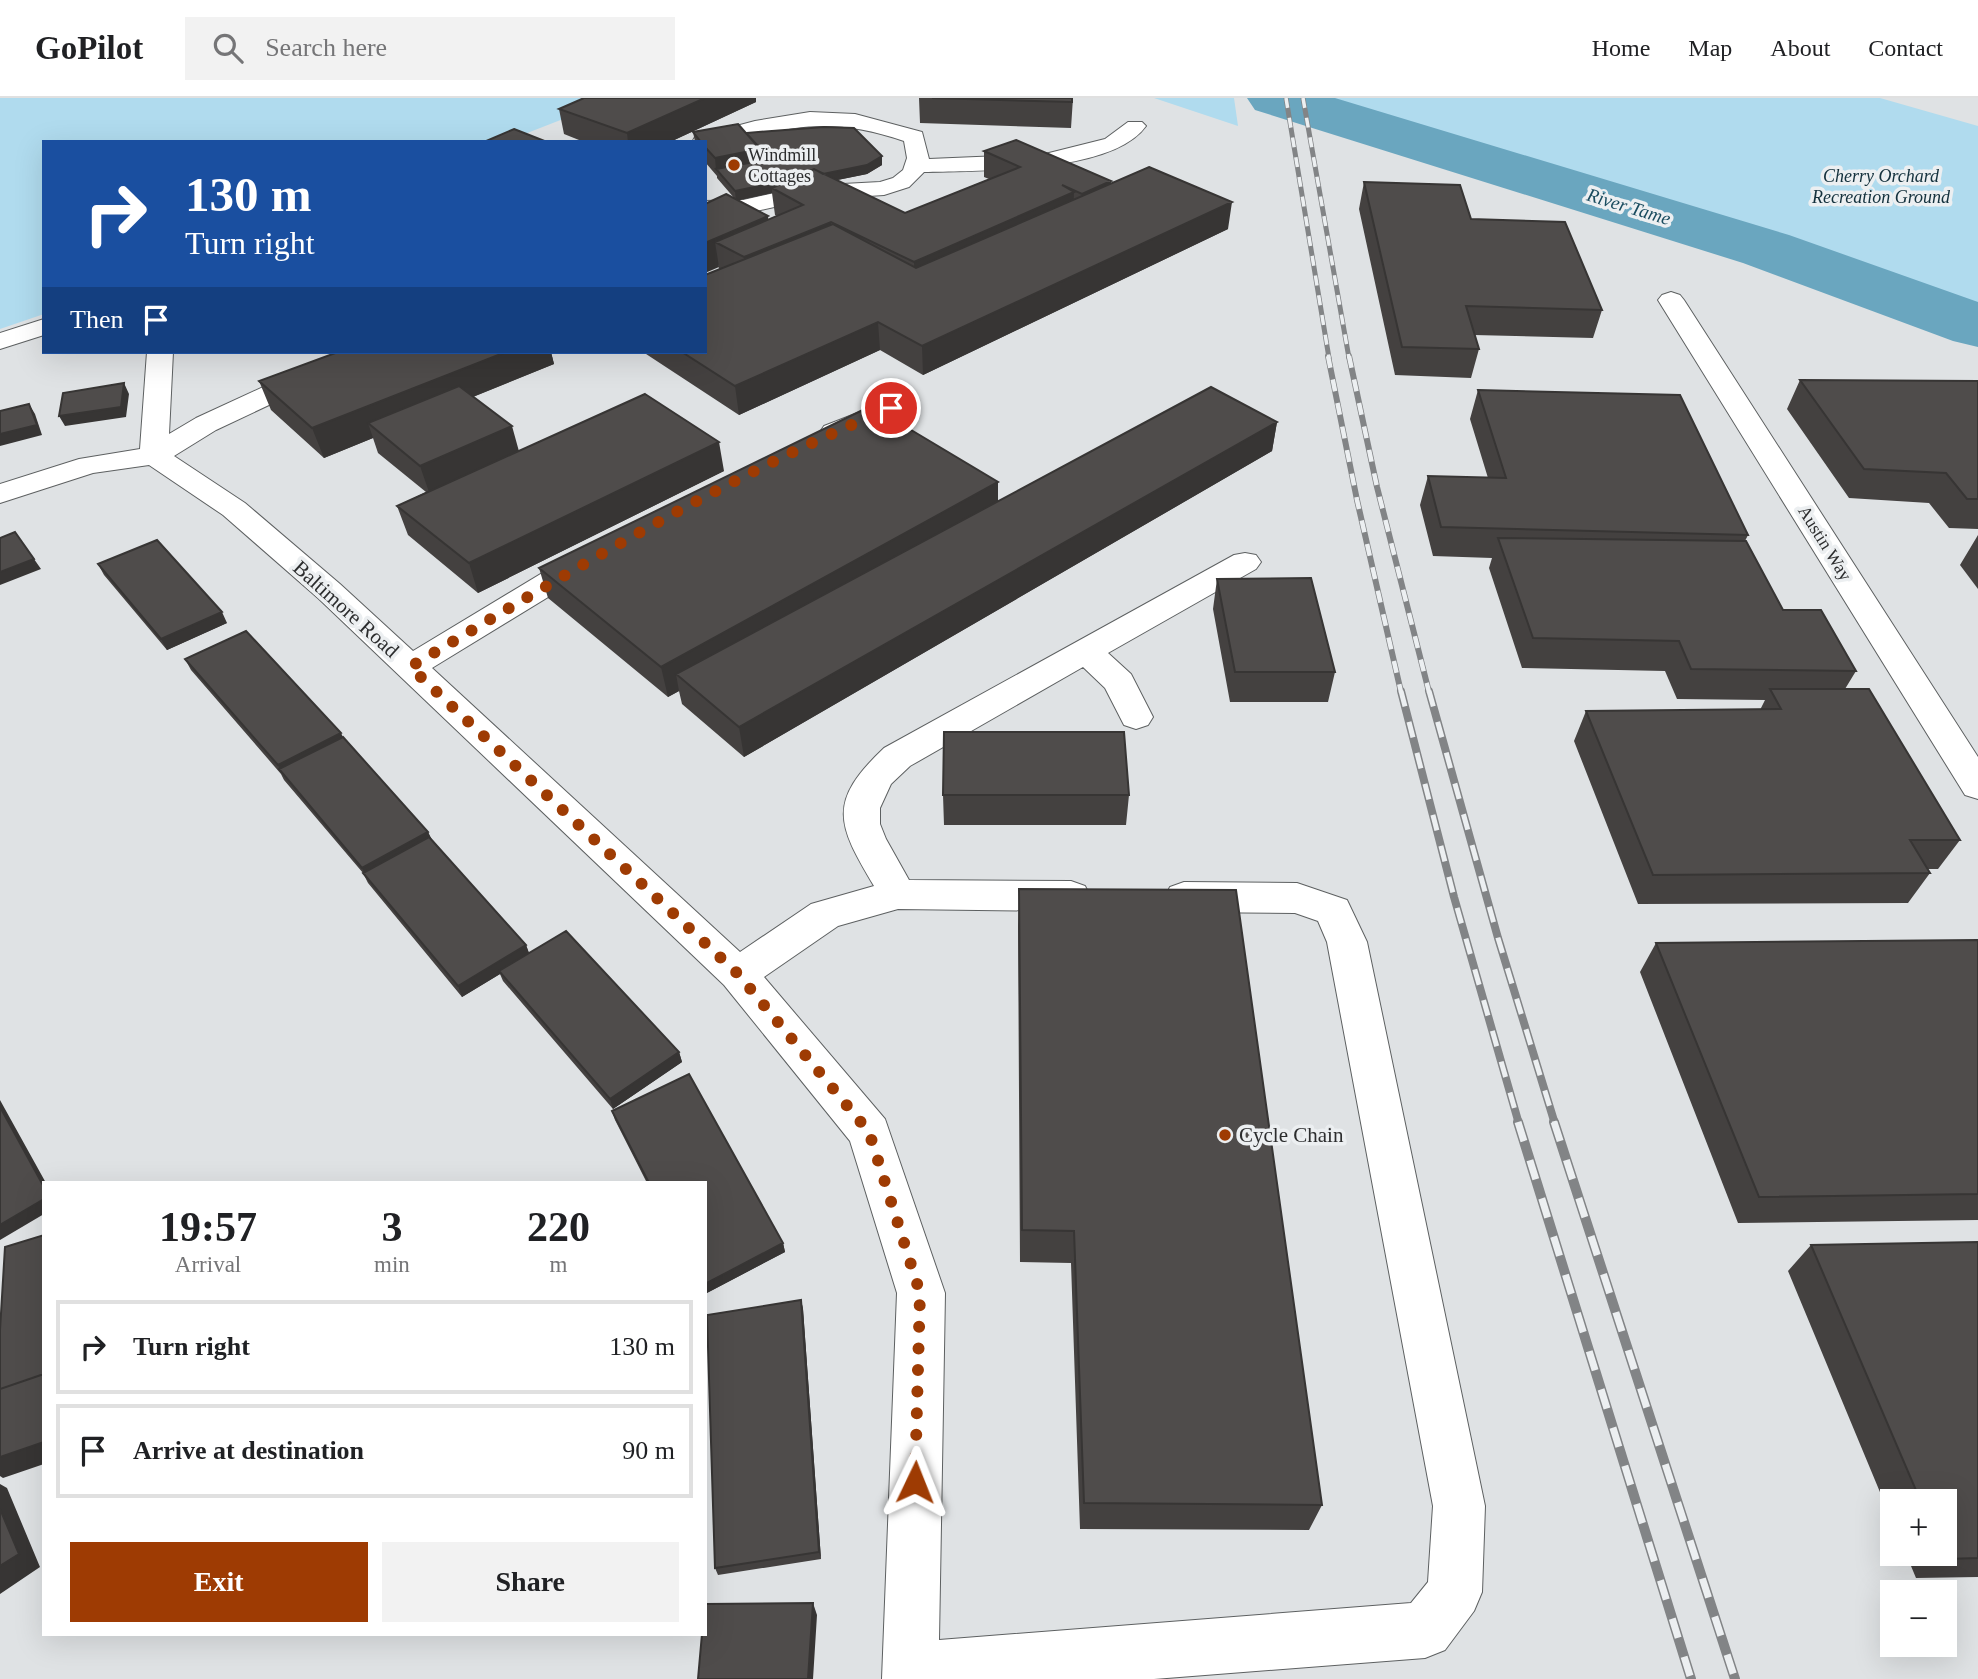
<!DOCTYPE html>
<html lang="en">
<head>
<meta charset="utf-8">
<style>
  :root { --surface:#fff; --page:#f2f2f2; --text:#202124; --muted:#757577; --line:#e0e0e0; --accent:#9e3b03 }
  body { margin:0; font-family:"Times New Roman",serif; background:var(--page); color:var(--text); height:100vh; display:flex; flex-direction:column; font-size:26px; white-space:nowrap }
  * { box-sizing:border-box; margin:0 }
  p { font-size:23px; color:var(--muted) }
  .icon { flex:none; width:38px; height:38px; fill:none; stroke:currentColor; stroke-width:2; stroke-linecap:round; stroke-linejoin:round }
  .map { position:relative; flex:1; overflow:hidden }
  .details { position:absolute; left:42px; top:1083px; width:665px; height:455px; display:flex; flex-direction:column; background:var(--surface); border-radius:0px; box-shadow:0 7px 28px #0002 }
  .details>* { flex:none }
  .top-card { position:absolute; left:42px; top:42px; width:665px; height:214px; border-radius:0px; box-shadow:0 7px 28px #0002; background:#1a4fa0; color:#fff; overflow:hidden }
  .controls { position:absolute; left:1880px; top:1391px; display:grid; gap:14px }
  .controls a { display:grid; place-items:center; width:77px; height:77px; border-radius:0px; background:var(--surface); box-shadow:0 7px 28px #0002; font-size:35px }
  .pin { position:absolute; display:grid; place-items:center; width:60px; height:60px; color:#fff; margin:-30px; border:4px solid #fff; border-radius:50%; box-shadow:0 2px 7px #0007 }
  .me { position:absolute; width:77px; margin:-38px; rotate:2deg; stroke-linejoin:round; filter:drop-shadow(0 0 5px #0008) }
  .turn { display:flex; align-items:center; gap:24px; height:147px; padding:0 28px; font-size:32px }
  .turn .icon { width:91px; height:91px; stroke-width:2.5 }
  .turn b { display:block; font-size:49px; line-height:60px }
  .then { display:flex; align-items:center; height:66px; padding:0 28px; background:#0003; gap:14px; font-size:26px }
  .eta { display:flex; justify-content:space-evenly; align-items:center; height:119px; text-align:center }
  .eta b { font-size:42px; font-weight:600; line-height:49px }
  .button { display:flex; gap:14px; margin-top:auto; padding:14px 28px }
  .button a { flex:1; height:80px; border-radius:0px; background:var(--accent); color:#fff; font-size:28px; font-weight:600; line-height:80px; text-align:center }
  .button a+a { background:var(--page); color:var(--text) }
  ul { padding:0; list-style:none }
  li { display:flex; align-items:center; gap:21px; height:94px; margin:0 14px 10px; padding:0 14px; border:4px solid var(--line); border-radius:0px }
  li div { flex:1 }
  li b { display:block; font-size:26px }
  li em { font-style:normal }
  header { display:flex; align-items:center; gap:42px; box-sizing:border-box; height:98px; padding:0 35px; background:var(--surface); border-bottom:2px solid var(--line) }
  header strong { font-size:33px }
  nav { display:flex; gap:38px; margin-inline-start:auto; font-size:24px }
  .search { width:490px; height:63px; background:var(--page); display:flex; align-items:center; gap:18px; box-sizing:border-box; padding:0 24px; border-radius:0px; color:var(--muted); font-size:26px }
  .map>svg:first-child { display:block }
</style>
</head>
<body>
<header>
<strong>GoPilot</strong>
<div class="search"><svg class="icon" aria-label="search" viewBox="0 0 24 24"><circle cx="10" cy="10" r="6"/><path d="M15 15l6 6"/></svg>Search here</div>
<nav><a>Home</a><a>Map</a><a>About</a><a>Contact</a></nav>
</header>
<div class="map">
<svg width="1978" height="1581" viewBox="0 0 1978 1581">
  <rect width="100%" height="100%" fill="#dfe2e4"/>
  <path fill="#b0dbee" d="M0 0H617L504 44H44V216L0 231Z
    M1154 0H1234L1238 28Z
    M1327 0H1880L1978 28V207L1327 5Z"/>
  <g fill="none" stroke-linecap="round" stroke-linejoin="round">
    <path fill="#6aa6bf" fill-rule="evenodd" d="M1247 0H1335L1789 137 1978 204V249L1953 243 1743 165 1255 12Z"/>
    <g stroke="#5d6061" stroke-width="2">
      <path id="minor" d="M810 14 855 16 922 34 929 61 1045 56 1105 41 1128 24H1142L1146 28C1112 76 979 72 924 74L909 89 884 97 806 102 743 116 705 117V103L743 102 806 88 880 84 893 80 903 72 907 60 904 43C824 15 783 31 705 50V44H692L695 39 755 23Z
        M1671 194 1680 197 1684 202 1978 659V701L1965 697 1658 202 1662 197Z
        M44 221V237L0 251V235Z
        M147 254H173L169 336 196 320 339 254H373L369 260 216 332 174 358 245 405 340 486 413 553 577 454 588 452 599 454 603 461 599 468 432 570 740 854 811 806 874 788C837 726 827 704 884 650L1234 457 1245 455 1256 457 1261 464 1256 471 1108 555 1131 576 1153 619 1148 627 1136 631 1124 627 1105 590 1083 569 910 668 891 686 880 710V726L886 741 909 782 1071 783 1085 788 1090 798 1085 808 1071 813 898 811 838 828 764 879 885 1021 945 1195 939 1542 1411 1505 1428 1484 1433 1408 1327 844 1318 823 1295 815 1184 814 1170 809 1165 799 1170 789 1184 784 1297 785 1347 802 1367 844 1485 1408 1482 1494 1474 1513 1445 1552 1425 1560 1154 1581H882L897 1195 850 1043 724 887 318 500 223 417 149 367 93 375 0 405V386L79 361 140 351Z
        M891 302 901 304 905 310 901 316 834 342 824 340 820 334 824 328Z"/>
    </g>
    <use href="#minor" fill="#fff" fill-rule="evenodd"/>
    <g stroke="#828486" stroke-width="5">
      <path id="rail-far3" d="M1286 0 1329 260
        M1303 0 1349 260"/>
    </g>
    <g stroke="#828486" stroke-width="6">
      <path id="rail-far2" d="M1328 258 1357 402 1401 594
        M1349 258 1377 389 1429 594"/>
    </g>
    <g stroke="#828486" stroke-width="8">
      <path id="rail-far1" d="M1401 593 1454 799 1519 1026
        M1429 593 1498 840 1555 1026"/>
    </g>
    <g stroke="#828486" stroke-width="10">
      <path id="rail" d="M1518 1024 1691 1581
        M1554 1024 1735 1581"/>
    </g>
    <use href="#rail-far3" stroke="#eceff1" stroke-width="3.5" stroke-dasharray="10" stroke-linecap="butt"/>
    <use href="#rail-far2" stroke="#eceff1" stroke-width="4.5" stroke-dasharray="12" stroke-linecap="butt"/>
    <use href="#rail-far1" stroke="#eceff1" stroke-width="5" stroke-dasharray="16" stroke-linecap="butt"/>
    <use href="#rail" stroke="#eceff1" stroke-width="7" stroke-dasharray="20" stroke-linecap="butt"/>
  </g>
  <path fill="#444140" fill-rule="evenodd" d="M919 0H1073L1071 30 920 25Z
    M756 4 670 44H584L564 36 559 11Z
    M693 34 746 35 882 67 867 76 837 82 905 115 989 81 984 79V53L1111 86 1228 131 923 277 880 252 739 317 643 254H705L719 171 705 106 735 101 717 80V78L705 64V44H695ZM772 95 775 117 777 118 768 122V118L738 102Z
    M1364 84 1471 121 1602 212 1593 240 1474 237 1479 251 1471 280 1395 277 1359 111Z
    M338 254H551L554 266 473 299 519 353 724 373 478 495 408 437 397 408 426 394 378 355 373 340 324 360 271 312 259 283Z
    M1800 282 1978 283V431L1949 430 1929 405 1849 400 1787 311Z
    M1478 292 1748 437 1745 443 1783 512 1856 573 1845 591 1960 742 1938 771H1927L1930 775 1908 805 1638 806 1574 643 1586 613 1760 612 1765 602 1677 601 1665 573 1522 570 1489 470 1492 460 1433 458 1420 407 1428 378 1488 380 1470 321Z
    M1277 324 1272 353 744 659 682 606 679 593 668 599 548 500 539 470 998 403Z
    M1978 437V491L1960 467Z
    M98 466 227 525 167 552 104 477Z
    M1217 481 1335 574 1328 604H1230L1213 511Z
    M185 561 344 641 428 734 432 742 526 847 529 855 679 954 682 964 613 1011 503 883 500 876 462 899 368 785 363 775 284 682 281 676 191 572Z
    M943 697H1129L1126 727H944Z
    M1019 791 1322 1407 1309 1432 1080 1431 1071 1165 1020 1164 1018 828Z
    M1978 842V1122L1738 1125 1640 874 1656 845Z
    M612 1013 783 1145 785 1154 705 1196V1085H647L615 1022Z
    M1978 1144V1479L1916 1480 1906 1456H1944V1404H1892V1423L1788 1173 1811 1147Z
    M801 1202 803 1211 821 1461 718 1477 715 1470Z"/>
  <path fill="#373534" d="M705 0H756V4L670 44H628L627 35Z
    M760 51 762 69 716 72 715 60Z
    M882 58V67L867 76 779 94 772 90V95L736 103 735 93Z
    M1111 83 1110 110 1081 123 1082 96Z
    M1074 94 1073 121 915 191 914 164Z
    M1232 104 1228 131 923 277 922 248Z
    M768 118 771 145 715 144 719 169 705 175V145Z
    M831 124 833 151 748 187 744 159Z
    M878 224 880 252 739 317 735 288Z
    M506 254H551L554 266 381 336 368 325 373 340 324 360 312 330Z
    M124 285 129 296 126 319 65 328 59 318Z
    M29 306 35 316 42 337 0 348V336Z
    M1277 324 1272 353 744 659 739 629Z
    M512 328 520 357 430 397 420 368Z
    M719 344 724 373 478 495 469 465Z
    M998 384V414L676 576 679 593 668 599 661 569Z
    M34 461 41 471 0 487V474Z
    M222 514 227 525 167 552 161 541Z
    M341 635 346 645 280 673 278 667Z
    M428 734 433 745 367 781 362 770Z
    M526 847 530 858 499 873 500 876 462 899 458 888Z
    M679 954 682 964 613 1011 610 1001Z
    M0 1002 46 1085H44V1089L0 1009Z
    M44 1101V1116L0 1142V1127Z
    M783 1145 785 1154 705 1196V1186Z
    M801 1202 803 1211 821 1461 819 1454Z
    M44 1344V1366L3 1380 0 1378V1359Z
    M0 1386 7 1390 40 1469 0 1496Z
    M813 1505 817 1517 813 1581H808Z"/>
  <path fill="#4f4c4b" stroke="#373534" stroke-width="2" d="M584 0H705L627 35 559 11Z
    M932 0H1072V4Z
    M738 26 760 51 715 60 705 49V44H701L693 34Z
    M824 29 854 30 882 58 867 67 823 76 814 71 789 82 735 93 716 71 770 61 746 35Z
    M514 31 547 44H484Z
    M1016 42 1111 83 1082 96 1062 87 1074 94 914 164 831 124 744 159 715 144 803 107 772 90 814 71 905 115 1020 69 984 53Z
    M1149 69 1232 104 922 248 878 224 735 288 682 254H705V177L833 126 916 170Z
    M1364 84 1460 87 1471 121 1565 124 1602 212 1466 208 1479 251 1402 249Z
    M726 96 768 118 705 145V106Z
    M338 254H506L312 330 259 283Z
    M1800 282 1978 283V401H1967L1946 375 1864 371Z
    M124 285 121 309 59 318 63 295Z
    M459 288 512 328 420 368 368 325Z
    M1211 289 1277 324 739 629 676 576Z
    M1478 292 1680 297 1748 437 1441 429 1428 378 1506 380Z
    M645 296 719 344 469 465 397 408Z
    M29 306 37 327 0 336V313Z
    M871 308 998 384 661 569 539 470Z
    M15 434 34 461 0 474V440Z
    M1498 440 1746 443 1783 512H1821L1856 573 1691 571 1679 543 1533 540Z
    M157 442 222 514 161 541 98 466Z
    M1311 480 1335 574H1235L1217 481Z
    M246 533 341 635 278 667 185 561Z
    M1770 591H1869L1960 742H1910L1930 775 1653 777 1586 613 1781 611Z
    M944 634H1124L1129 697H943Z
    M343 639 428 734 362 770 279 671Z
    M429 739 526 847 458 888 363 775Z
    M1019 791 1236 792 1322 1407 1084 1405 1074 1133 1022 1132Z
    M566 833 679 954 610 1001 499 873Z
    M1978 842V1096L1759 1099 1656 845Z
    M689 976 783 1145 705 1186V1085H649L612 1013Z
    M0 1009 44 1089V1101L0 1127Z
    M44 1137V1276L0 1291V1232L5 1149Z
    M1978 1144V1460L1946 1461 1944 1456V1404H1921L1811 1147Z
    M801 1202 819 1454 715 1470 707 1217Z
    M44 1276V1344L0 1359V1291Z
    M0 1411 19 1456 0 1468Z
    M813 1505 808 1581H698L702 1536H705V1506Z"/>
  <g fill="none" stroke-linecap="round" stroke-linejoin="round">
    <path stroke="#9e3b03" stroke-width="12" stroke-dasharray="0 21.6" d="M891 310C722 380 567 476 410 569L738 876 869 1034 920 1195 915 1384"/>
  </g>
  <g fill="#9e3b03" stroke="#eceff1" stroke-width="2.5">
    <circle cx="734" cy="67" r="7"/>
    <circle cx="1225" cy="1037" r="7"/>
  </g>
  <g text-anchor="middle" stroke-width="7" stroke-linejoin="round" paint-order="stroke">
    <g font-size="18" fill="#2c2d2e" stroke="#eceff1" text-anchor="start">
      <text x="748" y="63">Windmill<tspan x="748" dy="21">Cottages</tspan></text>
    </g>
    <g font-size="18" font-style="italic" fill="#14313d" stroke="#eceff1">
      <text x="1881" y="84">Cherry Orchard<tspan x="1881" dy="21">Recreation Ground</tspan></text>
    </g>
    <g font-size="18" fill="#2c2d2e" stroke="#eceff1">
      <text transform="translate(1825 445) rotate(58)" y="6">Austin Way</text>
    </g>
    <g font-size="19" font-style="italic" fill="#1a4c5f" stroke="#eceff1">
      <text transform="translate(1629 108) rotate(17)" y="7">River Tame</text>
    </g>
    <g font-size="21" fill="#2c2d2e" stroke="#eceff1">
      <text transform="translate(346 511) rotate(42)" y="7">Baltimore Road</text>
    </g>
    <g font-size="21" fill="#2c2d2e" stroke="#eceff1" text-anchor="start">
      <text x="1239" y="1044">Cycle Chain</text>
    </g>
  </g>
</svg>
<div class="controls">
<a>+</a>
<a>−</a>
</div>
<div class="pin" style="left:891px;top:310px;background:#d93025"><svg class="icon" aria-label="arrive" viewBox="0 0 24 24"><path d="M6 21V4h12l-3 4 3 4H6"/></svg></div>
<svg class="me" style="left:915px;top:1384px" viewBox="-20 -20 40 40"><path d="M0-17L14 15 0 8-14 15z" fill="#9e3b03" stroke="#fff" stroke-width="4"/></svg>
<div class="top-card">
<div class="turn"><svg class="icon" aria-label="right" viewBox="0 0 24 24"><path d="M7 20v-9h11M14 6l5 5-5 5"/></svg><div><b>130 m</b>Turn right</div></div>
<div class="then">Then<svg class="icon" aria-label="arrive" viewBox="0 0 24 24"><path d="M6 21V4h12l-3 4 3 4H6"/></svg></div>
</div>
<section class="details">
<div class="eta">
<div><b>19:57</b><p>Arrival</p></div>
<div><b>3</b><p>min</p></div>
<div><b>220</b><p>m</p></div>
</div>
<ul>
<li><svg class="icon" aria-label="right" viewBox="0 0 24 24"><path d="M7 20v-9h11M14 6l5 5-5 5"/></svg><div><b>Turn right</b></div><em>130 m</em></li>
<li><svg class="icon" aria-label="arrive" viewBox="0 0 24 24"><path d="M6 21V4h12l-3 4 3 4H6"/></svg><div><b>Arrive at destination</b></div><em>90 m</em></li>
</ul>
<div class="button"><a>Exit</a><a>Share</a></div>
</section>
</div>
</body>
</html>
